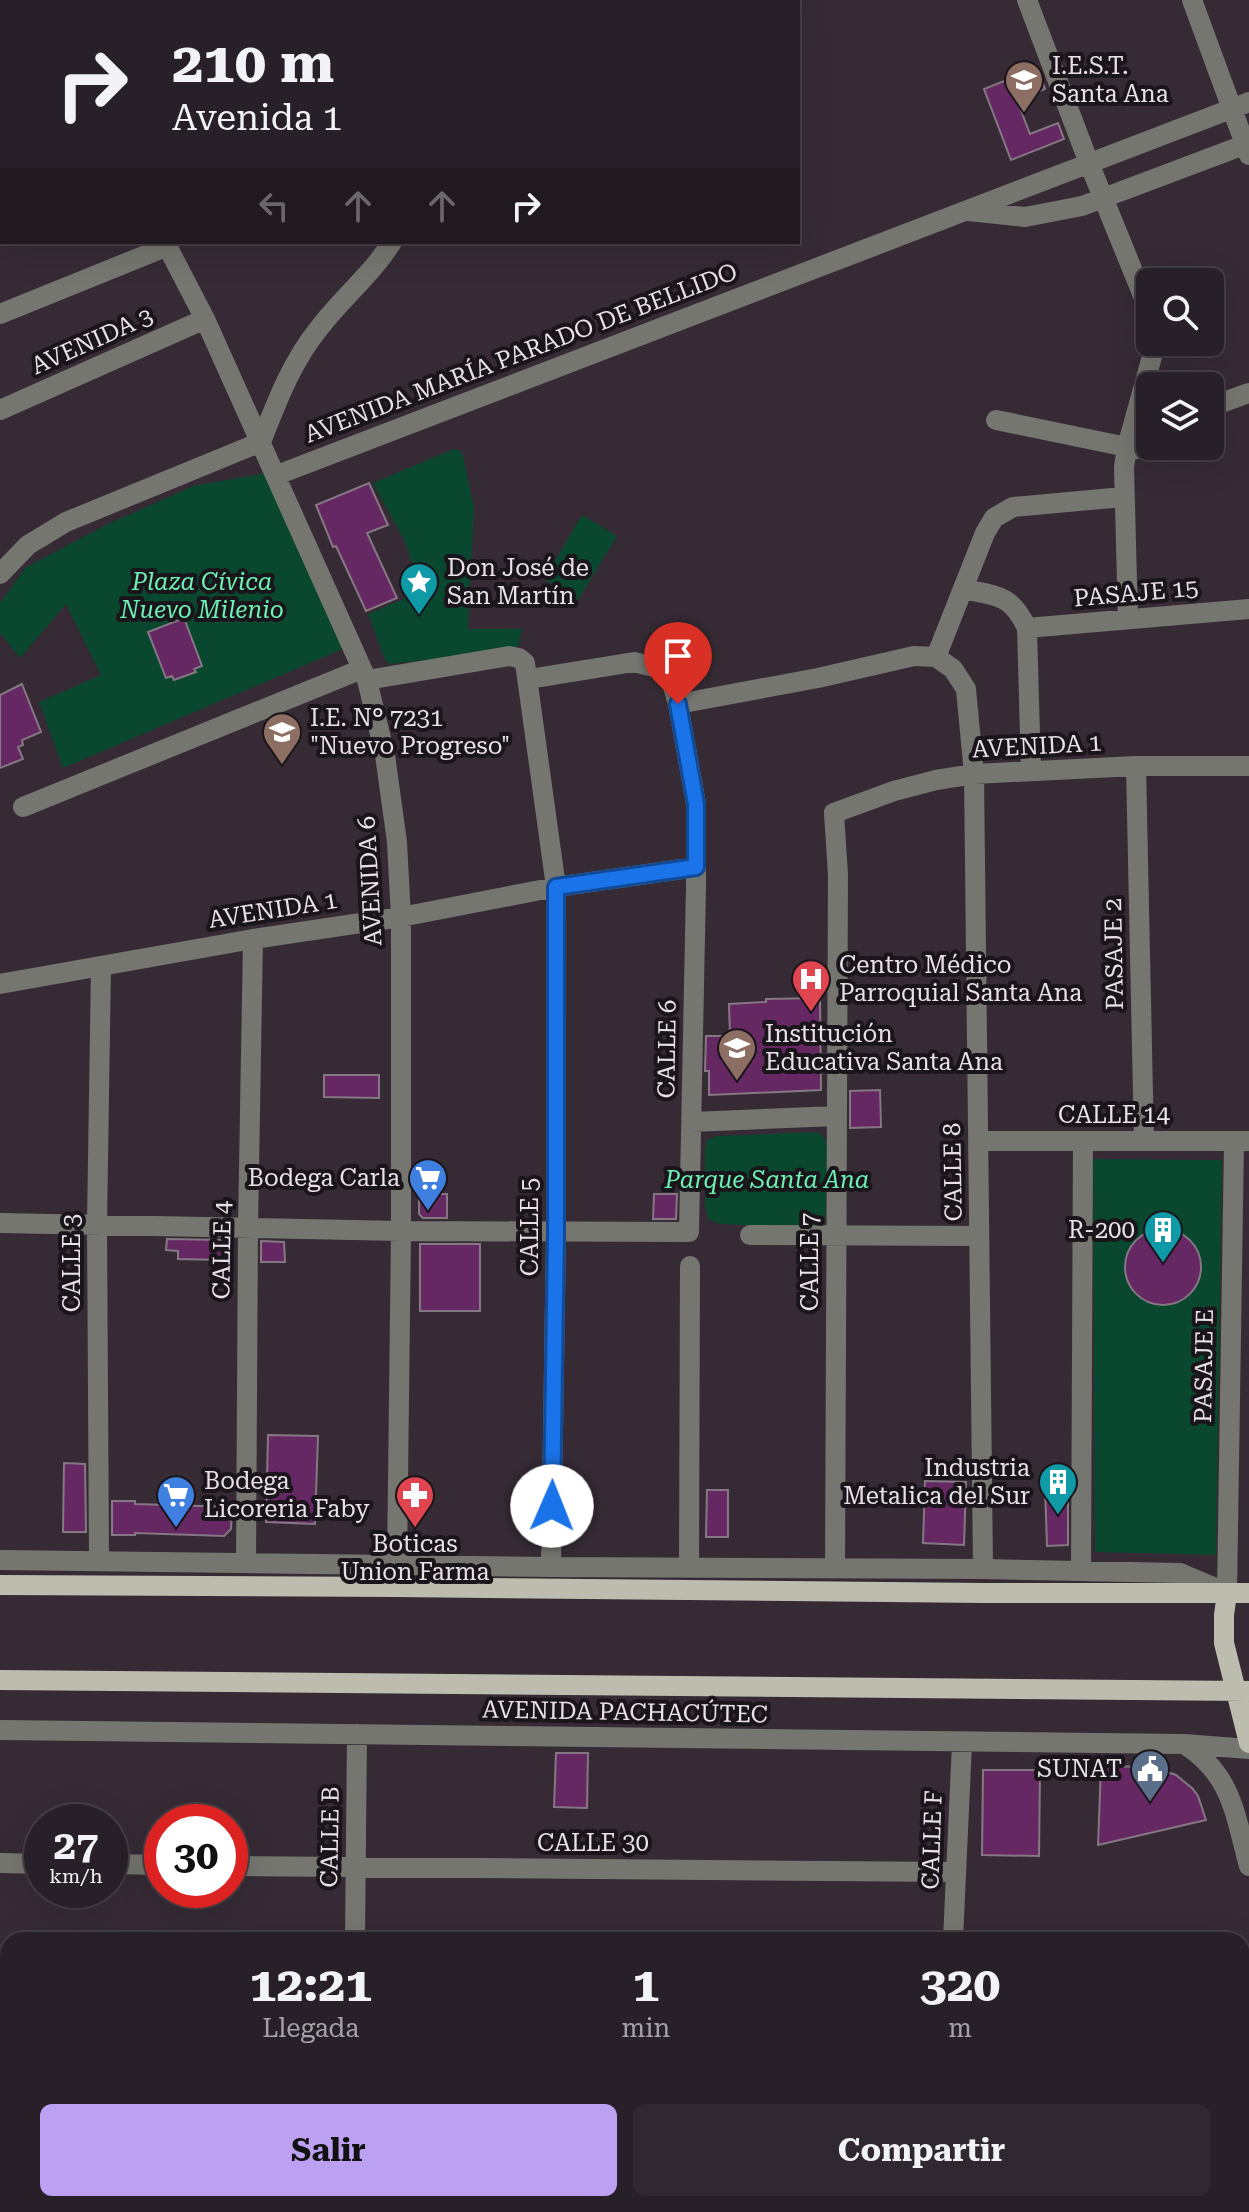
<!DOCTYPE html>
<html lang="es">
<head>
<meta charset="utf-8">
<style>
  :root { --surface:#282028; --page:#302830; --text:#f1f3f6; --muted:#a5a3a8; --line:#443e45; --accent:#bca0f2 }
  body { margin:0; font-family:"Roboto Serif",serif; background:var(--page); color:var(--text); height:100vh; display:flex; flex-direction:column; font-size:30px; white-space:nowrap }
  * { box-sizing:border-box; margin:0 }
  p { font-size:26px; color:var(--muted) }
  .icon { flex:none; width:44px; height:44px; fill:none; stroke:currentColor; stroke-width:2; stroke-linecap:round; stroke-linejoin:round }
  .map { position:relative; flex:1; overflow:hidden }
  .sheet { position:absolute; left:0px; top:1932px; width:1250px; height:280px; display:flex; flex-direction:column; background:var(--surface); border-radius:24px 24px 0 0; box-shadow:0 8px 32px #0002,0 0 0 2px var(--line) }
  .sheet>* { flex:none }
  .hud { position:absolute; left:0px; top:0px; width:800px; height:244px; box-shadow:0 8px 32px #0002,0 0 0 2px var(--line); background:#282028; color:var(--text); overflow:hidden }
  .controls { position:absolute; left:1136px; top:268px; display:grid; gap:16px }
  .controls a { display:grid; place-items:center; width:88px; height:88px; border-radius:12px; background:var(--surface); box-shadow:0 8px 32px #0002,0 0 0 2px var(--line); font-size:40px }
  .speed { position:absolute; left:24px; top:1804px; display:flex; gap:16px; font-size:40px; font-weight:700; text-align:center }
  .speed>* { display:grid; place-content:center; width:104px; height:104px; border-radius:50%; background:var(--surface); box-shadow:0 8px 32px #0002,0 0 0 2px var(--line); line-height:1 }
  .speed small { font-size:20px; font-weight:400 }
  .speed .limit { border:12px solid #d22; background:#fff; color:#111 }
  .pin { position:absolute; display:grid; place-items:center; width:68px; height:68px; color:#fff; margin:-82px -34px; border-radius:50% 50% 50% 0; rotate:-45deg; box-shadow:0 0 8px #0007 }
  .pin .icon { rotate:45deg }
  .me { position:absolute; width:88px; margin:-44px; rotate:1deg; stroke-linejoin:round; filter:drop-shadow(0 0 6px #0008) }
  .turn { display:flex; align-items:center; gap:28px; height:168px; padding:0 40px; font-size:36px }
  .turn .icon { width:104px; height:104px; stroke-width:2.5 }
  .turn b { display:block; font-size:56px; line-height:68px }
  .lanes { display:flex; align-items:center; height:76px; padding:0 40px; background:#0003; justify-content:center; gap:40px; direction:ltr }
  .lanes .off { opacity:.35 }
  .eta { display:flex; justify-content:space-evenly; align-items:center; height:136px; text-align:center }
  .eta b { font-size:48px; font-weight:700; line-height:56px }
  .button { display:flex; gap:16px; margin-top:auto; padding:16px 40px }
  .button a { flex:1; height:92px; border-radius:12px; background:var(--accent); color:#111; font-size:32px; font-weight:700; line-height:92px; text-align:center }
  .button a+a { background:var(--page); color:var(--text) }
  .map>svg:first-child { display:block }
</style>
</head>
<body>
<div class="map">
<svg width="1249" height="2212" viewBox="0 0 1249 2212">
  <rect width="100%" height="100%" fill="#362b35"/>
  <path fill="#0a472f" d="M454 449 460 451 463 456 474 508 468 629H522L519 645 511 651 390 664 385 660 368 614 422 591 404 540 373 483Z
    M268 473 345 648 63 768 39 702 101 675 66 604 20 658 0 633V603L25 568 102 527 193 486Z
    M582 515 617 536 578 600 544 579Z
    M818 1132 826 1140 828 1149 825 1225 820 1229 720 1224 709 1220 705 1207V1149L707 1140 717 1136Z
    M1093 1159 1222 1160 1216 1555 1095 1552Z
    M0 2007 8 2008V2142L0 2144Z
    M996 2204H1147L1148 2207 1129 2212H998Z"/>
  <path fill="#652863" stroke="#857783" stroke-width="2" d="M1037 68 1045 89 1017 100 1030 134 1058 123 1064 139 1011 160 984 89Z
    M369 483 388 525 367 533 397 598 366 611 336 546 333 547 316 505Z
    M184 618 202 666 194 669 196 672 174 680 172 676 166 678 148 632Z
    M22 684 41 732 22 740 23 745 18 747 23 759 0 768V695Z
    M820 998 821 1090 709 1095V1071H705L706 1036H730L729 1004 766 1002V999Z
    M324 1075H379V1098L324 1097Z
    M880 1090 881 1127 850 1128V1091Z
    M419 1194H447V1218H423L419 1214Z
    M654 1194H677L676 1219H653Z
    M1125 1267a38 38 0 1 1 76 0a38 38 0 1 1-76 0Z
    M167 1239 224 1240 223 1260 178 1259V1251L166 1250Z
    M261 1241 284 1242 285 1262H261Z
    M420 1244H480V1311H420Z
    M268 1435 318 1436 315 1524 266 1522Z
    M64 1463 85 1464 86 1532H63Z
    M925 1481 966 1482 964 1545 923 1543Z
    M1068 1485V1545L1047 1546 1045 1486Z
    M707 1490H728V1537H706Z
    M112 1501H135V1504L232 1507 231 1529 224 1536 135 1533V1535H112Z
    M556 1753H588L587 1808 554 1807Z
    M1101 1766 1152 1767 1176 1775 1192 1788 1198 1796 1206 1820 1098 1845Z
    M983 1770H1040L1039 1856 982 1855Z"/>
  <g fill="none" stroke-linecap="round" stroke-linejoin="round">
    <path stroke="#75766f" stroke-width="20" d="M78 0 82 2
      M382 0 385 2
      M1027 0 1089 163 1150 313
      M1192 0 1249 155
      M287 2 288 0
      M444 2V0
      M0 127 2 128
      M0 151 2 150
      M968 211 1025 217 1082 206 1249 143
      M165 242 205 319 367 680 385 755 397 842 401 917V1231L397 1564
      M0 314 168 246
      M1210 407 1249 393
      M0 410 205 319
      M996 420 1127 447 1156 451 1175 446
      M277 475 1249 102
      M0 574 28 545 66 522 261 442C277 401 292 361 320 327 343 297 372 274 392 242
      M963 589C997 596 1011 594 1027 628L1031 771
      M1128 620 1124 467 1127 447 1156 342
      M1027 628 1249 609
      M936 657 985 533 994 518 1013 507 1123 497
      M367 680 509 656 519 658 525 663 556 887V1232L551 1567
      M678 704 818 678 914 656 936 657 953 669 966 689 974 774 983 1569
      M1136 766 1144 1141
      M23 807 362 669
      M0 984 253 939 401 917 556 887 696 867
      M692 1122 837 1116
      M978 1141H1249
      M0 1223 401 1231 689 1232 696 887V804L678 704 669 673 654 667 634 662 529 679
      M750 1235 979 1236
      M0 1560 551 1567 983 1569 1180 1573 1227 1593 1234 1141
      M99 1561 97 1224 101 966
      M246 1562 248 1227 253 939
      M689 1567 690 1266
      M835 1568 838 875 834 813 894 791 936 780 974 774 1136 766H1249
      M1081 1570 1083 1141
      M0 1730 1184 1744 1249 1749
      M1184 1744C1232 1774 1235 1815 1249 1866
      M0 1863 42 1864
      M110 1864 162 1865
      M230 1866 956 1872
      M355 1940 357 1734
      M953 1940 962 1743
      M0 1998H8
      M1242 2004 1249 2002
      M0 2174 8 2204
      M136 2204 138 2212
      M263 2204 265 2212
      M405 2204 407 2212
      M541 2204 543 2212
      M674 2204 676 2212
      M798 2204 800 2212
      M988 2204 990 2212
      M1156 2204 1158 2212"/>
    <path stroke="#bcbdae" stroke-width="20" d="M0 1585 395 1587 985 1593H1249
      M1227 1593 1224 1615V1643L1249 1743
      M0 1680 1249 1691"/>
  </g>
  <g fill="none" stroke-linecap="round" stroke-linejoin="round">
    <g stroke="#114b97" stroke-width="20">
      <path id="route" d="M552 1506 556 1232V887L696 867V804L678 704"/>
    </g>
    <use href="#route" stroke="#1a73e8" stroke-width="14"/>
  </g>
  <defs>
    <g id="university-pin" transform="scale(2)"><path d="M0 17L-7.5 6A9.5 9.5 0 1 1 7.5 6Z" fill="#8d6e63" stroke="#1a151a"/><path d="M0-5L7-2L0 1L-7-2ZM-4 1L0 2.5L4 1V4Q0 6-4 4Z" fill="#fff"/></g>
    <g id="sight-pin" transform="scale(2)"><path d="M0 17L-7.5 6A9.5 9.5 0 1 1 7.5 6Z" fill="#0f9aa8" stroke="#1a151a"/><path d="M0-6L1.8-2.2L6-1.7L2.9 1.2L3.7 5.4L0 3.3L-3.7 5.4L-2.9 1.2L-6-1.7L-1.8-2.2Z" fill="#fff"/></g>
    <g id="school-pin" transform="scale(2)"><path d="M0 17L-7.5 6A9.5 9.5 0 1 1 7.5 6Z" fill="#8d6e63" stroke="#1a151a"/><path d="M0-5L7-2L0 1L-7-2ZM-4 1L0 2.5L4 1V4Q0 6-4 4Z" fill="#fff"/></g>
    <g id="hospital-pin" transform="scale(2)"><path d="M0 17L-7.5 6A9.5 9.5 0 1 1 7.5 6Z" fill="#e0444e" stroke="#1a151a"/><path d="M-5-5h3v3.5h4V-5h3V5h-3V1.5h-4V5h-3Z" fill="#fff"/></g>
    <g id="supermarket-pin" transform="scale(2)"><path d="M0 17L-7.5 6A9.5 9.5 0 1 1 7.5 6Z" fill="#3f7fe0" stroke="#1a151a"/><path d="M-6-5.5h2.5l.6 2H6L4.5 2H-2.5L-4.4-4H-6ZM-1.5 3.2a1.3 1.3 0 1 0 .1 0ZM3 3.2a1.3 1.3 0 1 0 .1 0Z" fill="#fff"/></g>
    <g id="building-pin" transform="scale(2)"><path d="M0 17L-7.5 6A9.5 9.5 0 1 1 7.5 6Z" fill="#0f9aa8" stroke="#1a151a"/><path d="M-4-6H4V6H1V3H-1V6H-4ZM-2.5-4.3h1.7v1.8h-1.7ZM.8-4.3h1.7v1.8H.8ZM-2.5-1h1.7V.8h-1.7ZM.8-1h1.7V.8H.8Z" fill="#fff"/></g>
    <g id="pharmacy-pin" transform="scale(2)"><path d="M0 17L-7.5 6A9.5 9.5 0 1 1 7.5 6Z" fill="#e0444e" stroke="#1a151a"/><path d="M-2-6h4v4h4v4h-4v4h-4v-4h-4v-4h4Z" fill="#fff"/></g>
    <g id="civic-pin" transform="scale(2)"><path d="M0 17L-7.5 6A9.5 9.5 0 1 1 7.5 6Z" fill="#5c6f8a" stroke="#1a151a"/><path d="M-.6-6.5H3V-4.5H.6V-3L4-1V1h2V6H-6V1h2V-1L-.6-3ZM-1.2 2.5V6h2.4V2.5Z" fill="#fff"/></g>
  </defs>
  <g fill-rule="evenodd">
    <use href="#university-pin" x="1024" y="80"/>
    <use href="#sight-pin" x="419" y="582"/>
    <use href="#school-pin" x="282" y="732"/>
    <use href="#hospital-pin" x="811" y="979"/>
    <use href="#school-pin" x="737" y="1048"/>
    <use href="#supermarket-pin" x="428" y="1178"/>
    <use href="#building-pin" x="1163" y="1230"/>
    <use href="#building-pin" x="1058" y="1482"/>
    <use href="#supermarket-pin" x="176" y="1495"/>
    <use href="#pharmacy-pin" x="415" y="1495"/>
    <use href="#civic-pin" x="1150" y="1769"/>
  </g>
  <g text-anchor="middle" stroke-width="8" stroke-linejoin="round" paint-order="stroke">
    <g font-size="24" fill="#e9e1e8" stroke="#1a151a" text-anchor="start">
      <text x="1052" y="74">I.E.S.T.<tspan x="1052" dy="28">Santa Ana</tspan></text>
      <text x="447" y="576">Don José de<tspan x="447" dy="28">San Martín</tspan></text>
      <text x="310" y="726">I.E. N° 7231<tspan x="310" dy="28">"Nuevo Progreso"</tspan></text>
      <text x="839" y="973">Centro Médico<tspan x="839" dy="28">Parroquial Santa Ana</tspan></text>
      <text x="765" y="1042">Institución<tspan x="765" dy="28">Educativa Santa Ana</tspan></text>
      <text x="400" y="1186" text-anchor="end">Bodega Carla</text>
      <text x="1135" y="1238" text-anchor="end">R-200</text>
      <text x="1030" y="1476" text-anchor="end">Industria<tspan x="1030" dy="28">Metalica del Sur</tspan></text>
      <text x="204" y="1489">Bodega<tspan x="204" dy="28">Licoreria Faby</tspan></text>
      <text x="415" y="1552" text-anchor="middle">Boticas<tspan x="415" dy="28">Union Farma</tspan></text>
      <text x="1122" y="1777" text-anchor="end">SUNAT</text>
    </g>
    <g font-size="24" fill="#e9e1e8" stroke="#1a151a">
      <text transform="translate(92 341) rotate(-24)" y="8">AVENIDA 3</text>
      <text transform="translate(521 353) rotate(-21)" y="8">AVENIDA MARÍA PARADO DE BELLIDO</text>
      <text transform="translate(1136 593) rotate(-5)" y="8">PASAJE 15</text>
      <text transform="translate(1037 746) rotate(-3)" y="8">AVENIDA 1</text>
      <text transform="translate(370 881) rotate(-93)" y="8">AVENIDA 6</text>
      <text transform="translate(273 910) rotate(-9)" y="8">AVENIDA 1</text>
      <text transform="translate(1114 954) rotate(-91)" y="8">PASAJE 2</text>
      <text transform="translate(667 1049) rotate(-89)" y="8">CALLE 6</text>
      <text x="1114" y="1123">CALLE 14</text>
      <text transform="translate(953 1172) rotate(-91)" y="8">CALLE 8</text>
      <text transform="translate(530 1227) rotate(-90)" y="8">CALLE 5</text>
      <text transform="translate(222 1250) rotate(-89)" y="8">CALLE 4</text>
      <text transform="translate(810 1262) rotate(-90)" y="8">CALLE 7</text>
      <text transform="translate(72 1263) rotate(-90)" y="8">CALLE 3</text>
      <text transform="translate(1204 1366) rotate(-89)" y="8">PASAJE E</text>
      <text transform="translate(625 1712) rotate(1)" y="8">AVENIDA PACHACÚTEC</text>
      <text transform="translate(330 1837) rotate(-89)" y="8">CALLE B</text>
      <text transform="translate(932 1840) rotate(-88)" y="8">CALLE F</text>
      <text x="593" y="1851">CALLE 30</text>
    </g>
    <g font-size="24" font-style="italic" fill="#6cf2b5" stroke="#1a151a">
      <text x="202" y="590">Plaza Cívica<tspan x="202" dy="28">Nuevo Milenio</tspan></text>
      <text x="767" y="1188">Parque Santa Ana</text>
    </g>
  </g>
</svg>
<div class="controls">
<a><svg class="icon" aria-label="search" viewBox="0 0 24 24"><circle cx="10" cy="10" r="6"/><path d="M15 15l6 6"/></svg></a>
<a><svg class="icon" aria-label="layers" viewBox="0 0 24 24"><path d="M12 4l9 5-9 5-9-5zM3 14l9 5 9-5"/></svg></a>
</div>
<div class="speed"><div>27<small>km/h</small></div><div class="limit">30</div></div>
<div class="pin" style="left:678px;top:704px;background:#d93025"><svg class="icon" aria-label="arrive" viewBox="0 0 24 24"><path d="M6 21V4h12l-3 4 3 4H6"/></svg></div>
<svg class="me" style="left:552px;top:1506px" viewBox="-20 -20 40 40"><circle r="19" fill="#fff"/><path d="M0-13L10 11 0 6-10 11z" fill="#1a73e8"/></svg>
<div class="hud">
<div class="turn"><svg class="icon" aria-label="right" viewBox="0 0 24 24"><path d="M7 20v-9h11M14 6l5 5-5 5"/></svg><div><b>210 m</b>Avenida 1</div></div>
<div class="lanes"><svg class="icon off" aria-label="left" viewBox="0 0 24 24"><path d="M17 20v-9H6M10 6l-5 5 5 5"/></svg><svg class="icon off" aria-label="ahead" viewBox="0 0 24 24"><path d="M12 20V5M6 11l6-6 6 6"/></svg><svg class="icon off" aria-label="ahead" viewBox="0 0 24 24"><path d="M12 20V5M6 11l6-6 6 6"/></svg><svg class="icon" aria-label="right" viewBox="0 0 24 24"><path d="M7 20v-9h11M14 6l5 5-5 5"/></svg></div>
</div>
<section class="sheet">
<div class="eta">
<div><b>12:21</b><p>Llegada</p></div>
<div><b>1</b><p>min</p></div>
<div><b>320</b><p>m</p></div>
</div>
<div class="button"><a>Salir</a><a>Compartir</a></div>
</section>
</div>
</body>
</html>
